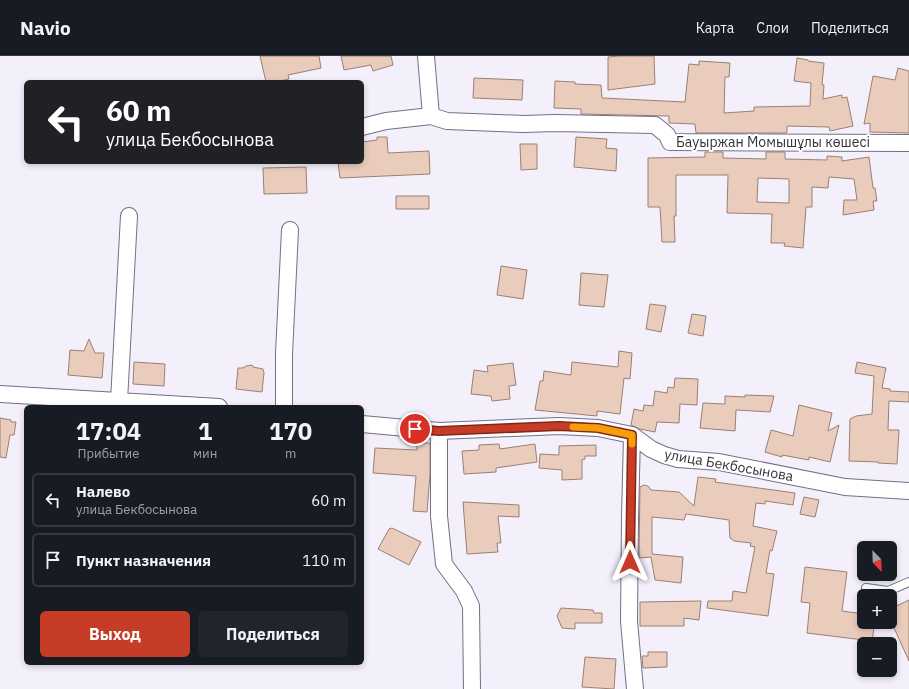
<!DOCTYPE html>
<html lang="ru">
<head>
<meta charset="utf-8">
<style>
  :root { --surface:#171b24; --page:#20242c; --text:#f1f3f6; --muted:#9ea1a6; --line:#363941; --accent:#c73c26 }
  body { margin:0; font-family:"IBM Plex Sans",sans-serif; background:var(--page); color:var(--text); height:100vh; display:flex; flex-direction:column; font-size:15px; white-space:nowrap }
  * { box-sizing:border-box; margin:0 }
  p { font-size:13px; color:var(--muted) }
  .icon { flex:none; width:22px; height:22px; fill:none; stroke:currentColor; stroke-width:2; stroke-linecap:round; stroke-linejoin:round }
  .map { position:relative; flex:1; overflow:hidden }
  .drawer { position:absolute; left:24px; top:349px; width:340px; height:260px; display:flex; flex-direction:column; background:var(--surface); border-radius:6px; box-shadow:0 2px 6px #0003 }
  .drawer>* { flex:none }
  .banner { position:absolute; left:24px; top:24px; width:340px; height:84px; border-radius:6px; box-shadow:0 2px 6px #0003; background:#202124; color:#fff; overflow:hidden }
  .needle { width:26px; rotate:157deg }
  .buttons { position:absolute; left:857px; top:485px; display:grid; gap:8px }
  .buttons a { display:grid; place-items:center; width:40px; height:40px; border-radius:6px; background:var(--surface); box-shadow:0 2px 6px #0003; font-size:20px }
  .pin { position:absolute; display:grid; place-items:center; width:34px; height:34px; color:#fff; margin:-17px; border:2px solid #fff; border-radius:50%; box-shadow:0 1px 4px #0007 }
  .me { position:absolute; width:44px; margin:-22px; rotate:0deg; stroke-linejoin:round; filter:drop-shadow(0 0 3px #0008) }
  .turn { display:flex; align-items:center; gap:14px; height:84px; padding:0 16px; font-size:18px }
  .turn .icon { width:52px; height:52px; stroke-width:2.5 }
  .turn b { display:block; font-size:28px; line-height:34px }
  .eta { display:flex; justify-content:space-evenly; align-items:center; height:68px; text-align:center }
  .eta b { font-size:24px; font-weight:700; line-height:28px }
  .primary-button { display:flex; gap:8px; margin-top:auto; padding:8px 16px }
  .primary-button a { flex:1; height:46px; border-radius:6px; background:var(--accent); color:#fff; font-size:16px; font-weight:700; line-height:46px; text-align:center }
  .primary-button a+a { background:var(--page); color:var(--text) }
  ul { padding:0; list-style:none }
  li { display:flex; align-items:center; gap:12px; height:54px; margin:0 8px 6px; padding:0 8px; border:2px solid var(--line); border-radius:6px }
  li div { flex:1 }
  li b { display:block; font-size:15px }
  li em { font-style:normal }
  header { display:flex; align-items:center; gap:24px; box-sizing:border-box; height:56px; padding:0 20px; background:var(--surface); border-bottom:1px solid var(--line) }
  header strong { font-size:19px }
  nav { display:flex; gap:22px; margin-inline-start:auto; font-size:14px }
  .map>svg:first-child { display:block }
</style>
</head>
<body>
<header>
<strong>Navio</strong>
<nav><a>Карта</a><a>Слои</a><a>Поделиться</a></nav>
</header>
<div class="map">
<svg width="909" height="633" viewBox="0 0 909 633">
  <rect width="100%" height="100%" fill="#f3f0fc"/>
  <path fill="#eaccbc" stroke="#9b8071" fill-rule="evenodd" d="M260 0H319L321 12 288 19 289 23 276 26H266Z
    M341 0H391L393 9 373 15 371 9 344 14Z
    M619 0H654L655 28 608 34V1Z
    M797 2 808 4V5L824 7 822 29H824L823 43 842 39V42L847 41 853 70 830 75 829 71 787 70V76L786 77H696L695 68 669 67V60L581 58V53L554 52 555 25 575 26V28L601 29 602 42 685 46 689 8 699 9V5L730 7 729 21H725L724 57 754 55V51L810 50 811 27 794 25Z
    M898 12 909 15V77L870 76V67L864 68 873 20 895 24Z
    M474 22 523 24 522 44 473 42Z
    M377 81H387L388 97 429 95 430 118 340 122 338 106H362V86L377 84Z
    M576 81 607 83 606 92 617 93 616 115 574 111Z
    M520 88H537V113L521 114Z
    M705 96H723V102L766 103V96H785V103L827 104V100L842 101V105L869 101 873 132H875L877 145H873L874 154 843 159 844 144H857L854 123 829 121 828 132 812 131V151H806L803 192 784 190 785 187H771L772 158 727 157 728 119H676V160H674L675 186H662L660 151H648V102L705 101ZM758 122 789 123V147L757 146Z
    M306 111 307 137 264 138 263 112Z
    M396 140H429V153H396Z
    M501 210 527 214 523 243 497 239Z
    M581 217 608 219 604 251 579 249Z
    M650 248 666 250 661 276 646 273Z
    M692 258 706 260 703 280 688 277Z
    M89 283 95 297H104L102 322 68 319 70 294 84 295Z
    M619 295 632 297 630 323 624 322 620 358 597 355V360L535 354 540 325H543L544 315 571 319 572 306 618 311Z
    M134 306 165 308 164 330 133 328Z
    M857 306 886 312 882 332 890 333V335L909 336V346L889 345 888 374H899L897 408 878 407V406L849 405 850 363 856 360 872 358 874 320 855 317Z
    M513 307 516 329 509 330 510 343 492 345 491 340 471 338 474 314 488 316 487 310Z
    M252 309 253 311 263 313 264 317 262 336 236 333 238 312H243L246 310Z
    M675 322 698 323 697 349 680 348 679 367 657 366 655 376 640 373 631 369 634 353 643 355 644 349 653 350 655 335 667 337 668 331 674 332Z
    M745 339 774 340 770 356 736 354 735 375 700 372 703 347 725 348V340L745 341Z
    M799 349 832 357 828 375 839 369 830 406 809 401V404L782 399V401L765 396 771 374 793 380Z
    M0 362 11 364V366H16L14 379H10L6 402 0 401Z
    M417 387H430V418L427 456 413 455 416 420 373 417 375 392 417 394Z
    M499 388 500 393 535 388 537 406 496 412V416L464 418 462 395 479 394V389Z
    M596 389V400H585V403L582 404V423L562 424V414L539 412 540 398 559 399V390Z
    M698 421 716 423 715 426 795 437 793 449 765 445V448L756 447 753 470 777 475 772 495 770 494 766 517 774 518 768 560 707 552 708 545H732L733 535 746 537 755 491 750 490 751 487 734 485 730 482 729 464 686 458 684 464 652 461V498L683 501 681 527 655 524 651 501 639 502 640 431 644 429 648 430 651 434 679 436 694 450Z
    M804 441 819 444 815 461 800 458Z
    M463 446 519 449V461L498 460 501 487H497L498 496 467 498Z
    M392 472 421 486 409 509 378 493 389 473Z
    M805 511 847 516 842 555 864 558V566H875L872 585 807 577 810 547 801 546Z
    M909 544V605L890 563V553Z
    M701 545 699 564 684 562V570H640V546Z
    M561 552 593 554 594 557H602V567H575V573L562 572 557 560Z
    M648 596H667V611L643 612 642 600H648Z
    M585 601 616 603 614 633 582 631Z"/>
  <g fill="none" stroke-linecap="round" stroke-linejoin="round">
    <g stroke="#756e87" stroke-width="10">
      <path id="lane" d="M866 532 888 535 909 526"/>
    </g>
    <g stroke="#756e87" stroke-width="18">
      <path id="street" d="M426 0 431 60
        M362 71 386 65 431 60 447 65 524 68 554 67 655 69 667 79 670 86 909 87
        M0 338 219 351
        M119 345 129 160
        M284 351V298L290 174
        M362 368 439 375 559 370 598 372 632 379 651 393 664 399 678 403 719 406 845 431 909 435
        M439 375V460L444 508 464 535 471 550 472 633
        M632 379 630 462 629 565 635 633"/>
    </g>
    <use href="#lane" stroke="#fff" stroke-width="8"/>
    <use href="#street" stroke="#fff" stroke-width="16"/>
  </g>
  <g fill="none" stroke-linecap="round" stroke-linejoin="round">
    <g stroke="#812719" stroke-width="10">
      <path id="route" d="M415 373 439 375 559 370 598 372 632 379 630 506"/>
    </g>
    <use href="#route" stroke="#c73c26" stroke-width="7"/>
    <path stroke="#f59e0b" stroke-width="7" d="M573 371 598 372 632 379V388"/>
  </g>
  <g text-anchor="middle" stroke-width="4" stroke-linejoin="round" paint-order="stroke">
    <g font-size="14" fill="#34313c" stroke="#fff">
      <text x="773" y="91">Бауыржан Момышұлы көшесі</text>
      <text transform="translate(729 409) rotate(10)" y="5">улица Бекбосынова</text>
    </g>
  </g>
</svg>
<div class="buttons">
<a><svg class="needle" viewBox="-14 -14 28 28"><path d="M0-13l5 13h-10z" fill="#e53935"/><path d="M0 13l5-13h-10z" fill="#9ea1a6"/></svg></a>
<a>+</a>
<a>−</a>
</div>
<div class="pin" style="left:415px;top:373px;background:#d93025"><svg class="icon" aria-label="arrive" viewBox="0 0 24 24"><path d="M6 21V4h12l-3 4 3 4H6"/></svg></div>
<svg class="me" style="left:630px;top:506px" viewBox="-20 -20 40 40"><path d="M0-17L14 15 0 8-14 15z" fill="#c73c26" stroke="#fff" stroke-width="4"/></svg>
<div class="banner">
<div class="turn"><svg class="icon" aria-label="left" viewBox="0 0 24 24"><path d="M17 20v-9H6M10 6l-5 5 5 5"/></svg><div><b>60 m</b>улица Бекбосынова</div></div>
</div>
<section class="drawer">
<div class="eta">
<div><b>17:04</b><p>Прибытие</p></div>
<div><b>1</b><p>мин</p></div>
<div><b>170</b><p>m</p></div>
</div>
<ul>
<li><svg class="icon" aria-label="left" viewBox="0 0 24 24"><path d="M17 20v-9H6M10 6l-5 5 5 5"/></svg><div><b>Налево</b><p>улица Бекбосынова</p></div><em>60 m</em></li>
<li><svg class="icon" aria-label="arrive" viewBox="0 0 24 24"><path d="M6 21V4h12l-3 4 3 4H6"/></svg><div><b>Пункт назначения</b></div><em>110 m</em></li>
</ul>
<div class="primary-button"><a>Выход</a><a>Поделиться</a></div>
</section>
</div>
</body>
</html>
